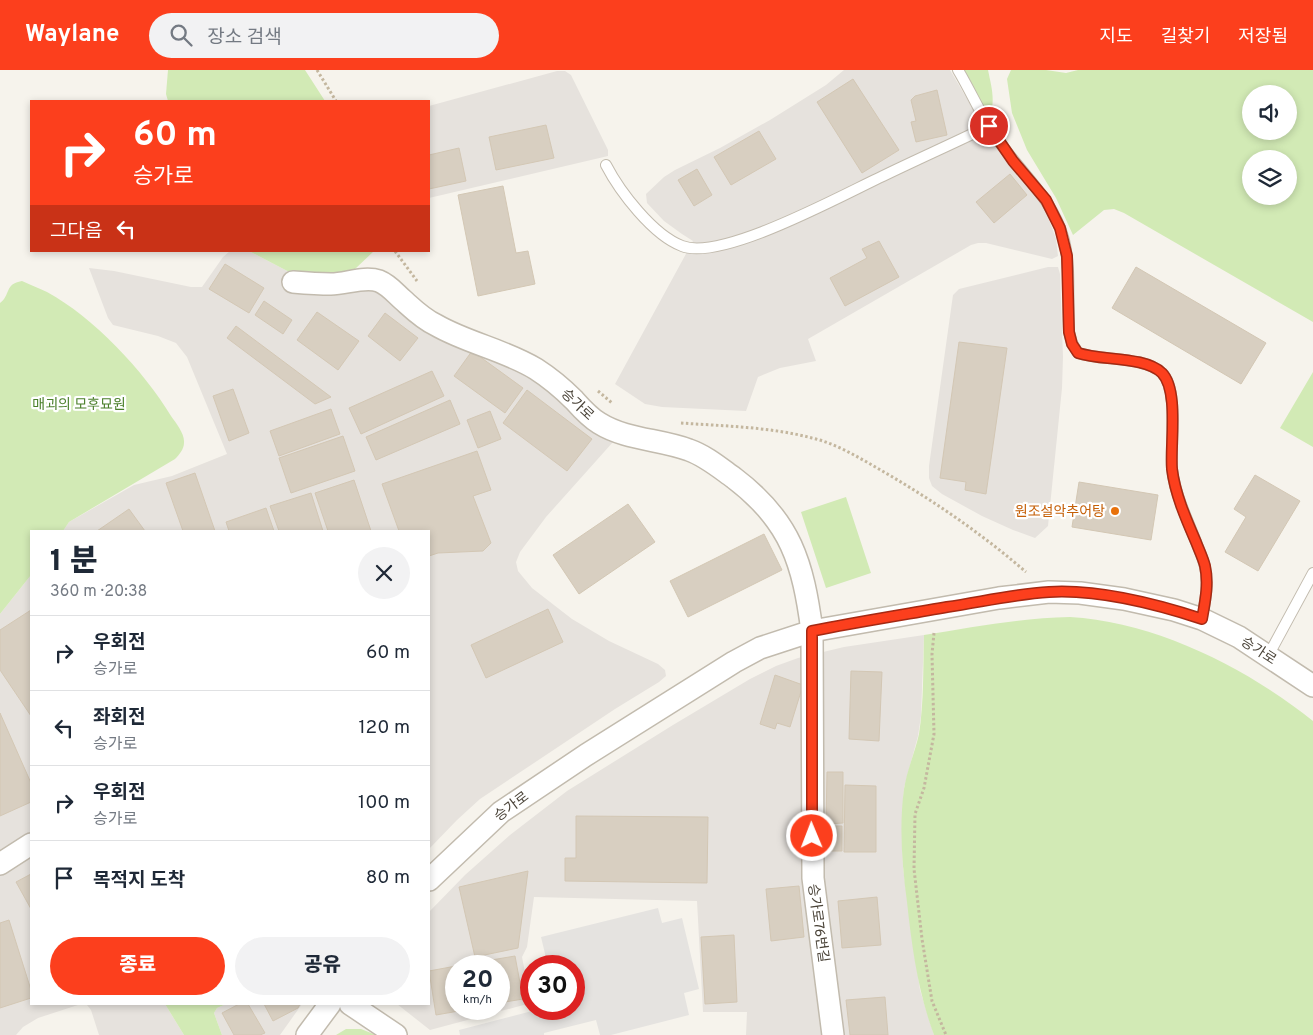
<!DOCTYPE html>
<html lang="ko">
<head>
<meta charset="utf-8">
<style>
  :root { --surface:#fff; --page:#f2f2f3; --text:#1f2937; --muted:#747a83; --line:#e0e1e3; --accent:#fc3f1d }
  body { margin:0; font-family:Overpass,"Noto Sans KR",sans-serif; background:var(--page); color:var(--text); height:100vh; display:flex; flex-direction:column; font-size:19px; white-space:nowrap }
  * { box-sizing:border-box; margin:0 }
  p { font-size:16px; color:var(--muted) }
  .icon { flex:none; width:28px; height:28px; fill:none; stroke:currentColor; stroke-width:2; stroke-linecap:round; stroke-linejoin:round }
  .map { position:relative; flex:1; overflow:hidden }
  .details { position:absolute; left:30px; top:460px; width:400px; height:475px; display:flex; flex-direction:column; background:var(--surface); border-radius:0px; box-shadow:0 2px 8px #0003 }
  .details>* { flex:none }
  .top-card { position:absolute; left:30px; top:30px; width:400px; height:152px; border-radius:0px; box-shadow:0 2px 8px #0003; background:#fc3f1d; color:#fff; overflow:hidden }
  .buttons { position:absolute; left:1242px; top:15px; display:grid; gap:10px }
  .buttons a { display:grid; place-items:center; width:55px; height:55px; border-radius:50%; background:var(--surface); box-shadow:0 2px 8px #0003; font-size:25px }
  .speed { position:absolute; left:445px; top:885px; display:flex; gap:10px; font-size:25px; font-weight:700; text-align:center }
  .speed>* { display:grid; place-content:center; width:65px; height:65px; border-radius:50%; background:var(--surface); box-shadow:0 2px 8px #0003; line-height:1 }
  .speed small { font-size:12px; font-weight:400 }
  .speed .limit { border:8px solid #d22; background:#fff; color:#111 }
  .pin { position:absolute; display:grid; place-items:center; width:42px; height:42px; color:#fff; margin:-21px; border:2px solid #fff; border-radius:50%; box-shadow:0 1px 5px #0007 }
  .me { position:absolute; width:55px; margin:-28px; rotate:359deg; stroke-linejoin:round; filter:drop-shadow(0 0 4px #0008) }
  .turn { display:flex; align-items:center; gap:18px; height:105px; padding:0 20px; font-size:22px }
  .turn .icon { width:65px; height:65px; stroke-width:2.5 }
  .turn b { display:block; font-size:35px; line-height:42px }
  .then { display:flex; align-items:center; height:48px; padding:0 20px; background:#0003; gap:10px; font-size:19px }
  .round { display:grid; place-items:center; flex:none; width:52px; height:52px; border-radius:26px; background:var(--page) }
  .head { display:flex; align-items:center; justify-content:space-between; height:85px; padding:0 20px }
  h1 { font-size:30px; font-weight:800; line-height:38px }
  .button { display:flex; gap:10px; margin-top:auto; padding:10px 20px }
  .button a { flex:1; height:58px; border-radius:30px; background:var(--accent); color:#fff; font-size:20px; font-weight:800; line-height:58px; text-align:center }
  .button a+a { background:var(--page); color:var(--text) }
  ul { padding:0; list-style:none }
  li { display:flex; align-items:center; gap:15px; height:75px; padding:0 20px; border-top:1px solid var(--line) }
  li div { flex:1 }
  li b { display:block; font-size:19px }
  li em { font-style:normal }
  header { display:flex; align-items:center; gap:30px; box-sizing:border-box; height:70px; padding:0 25px; background:var(--accent); color:#fff }
  header strong { font-size:24px }
  nav { display:flex; gap:28px; margin-inline-start:auto; font-size:18px }
  .search { width:350px; height:45px; background:var(--page); display:flex; align-items:center; gap:12px; box-sizing:border-box; padding:0 18px; border-radius:28px; color:var(--muted); font-size:19px }
  .map>svg:first-child { display:block }
</style>
</head>
<body>
<header>
<strong>Waylane</strong>
<div class="search"><svg class="icon" aria-label="search" viewBox="0 0 24 24"><circle cx="10" cy="10" r="6"/><path d="M15 15l6 6"/></svg>장소 검색</div>
<nav><a>지도</a><a>길찾기</a><a>저장됨</a></nav>
</header>
<div class="map">
<svg width="1313" height="965" viewBox="0 0 1313 965">
  <rect width="100%" height="100%" fill="#f6f3ec"/>
  <path fill="#e6e2dd" fill-rule="evenodd" d="M844 0H950L990 68 1008 94 1035 125 1046 141 1056 169 1058 186 1052 189 986 173H978L971 175 808 269 816 291 780 298 758 307 746 341 662 337 645 334 615 314 693 171 682 164 664 151 647 133 646 124 664 107 675 100 720 78 770 50 826 15Z
    M557 1H565L571 5 608 80V86L429 128V36Z
    M230 181H249L295 205 351 219 379 220 531 305 596 362 613 372 546 447 520 482 516 492 518 501 532 518 572 549 609 571 658 594 665 600 666 606 659 612 615 639 480 729 457 750 429 779V461H63L69 452 134 415 172 406 227 384 187 287 176 273 158 266 113 255 108 248 89 198 114 201 191 217H202L223 187Z
    M1048 197H1058L1060 204 1063 287 1062 318 1048 456 1035 468 1013 460 982 446 942 424 932 416 929 408V396L953 225 959 219Z
    M31 505V934H165L184 965H99L91 940 87 935 81 934 38 948 23 957 16 965H0V544Z
    M924 565 921 646 918 666 904 718 902 753 903 798 920 920 934 965H746L747 942H703L697 831 534 827 527 877 522 887 531 933 430 960 397 934H429V842L465 805 510 765 567 721 673 655 750 609 776 596 798 588 844 577ZM456 896H499V939H456Z
    M226 934H302L280 965H222L214 943 217 938Z"/>
  <path fill="#d2eab5" fill-rule="evenodd" d="M168 0H305L325 31H168L166 24Z
    M964 0H988C991 15 995 27 991 43L988 45Z
    M1011 0H1046L1066 3 1078 0H1313V252L1124 143 1114 139 1104 140 1073 165 1056 128 1027 80 1012 43 1007 9ZM1251 24H1289V61H1251ZM1251 89H1289V126H1251Z
    M249 181H374L355 199 341 204 295 205Z
    M22 211C30 215 39 218 47 222 93 247 144 301 171 346 176 353 185 364 184 373 184 379 179 385 175 389L69 452 63 461H31V505L0 544V233C11 225 4 214 22 211Z
    M1313 302V377L1280 358Z
    M846 427 871 503 826 518 801 442Z
    M1070 547C1156 552 1247 598 1313 651V965H934C918 922 912 878 907 832 902 795 899 756 904 719 907 700 915 682 919 664 924 631 923 598 924 565 973 557 1020 548 1070 547Z
    M165 934H226L217 938 214 943 222 965H184Z
    M346 959H361L376 965H336Z"/>
  <path fill="#e5e3e0" d="M658 838 662 853 682 848 699 919 684 923 689 945 611 965H600L596 950 544 963V965H460L459 960 540 939H574V896H531V902L530 896 547 892 541 867Z"/>
  <path fill="#d8cfc1" stroke="#d3c7b4" d="M853 9 899 80 862 103 817 32Z
    M937 20 947 65 916 72 911 52 916 51 911 30 915 26Z
    M546 55 554 88 496 100 489 67Z
    M759 61 776 89 731 115 714 87Z
    M459 78 466 111 429 119V85Z
    M697 99 712 125 694 136 678 110Z
    M1010 104 1027 125 994 153 976 132Z
    M503 116 516 183 528 181 535 214 478 226 458 125Z
    M879 171 899 207 845 236 830 208 867 188 862 179Z
    M225 194 264 218 249 243 209 219Z
    M1136 197 1266 273 1241 314 1112 238Z
    M264 231 292 250 283 264 255 245Z
    M317 242 359 271 338 300 297 270Z
    M385 243 418 268 400 291 368 266Z
    M236 256 331 327 315 334 227 268Z
    M959 272 1007 278 986 424 965 420 966 412 940 408Z
    M472 281 523 318 505 343 454 306Z
    M432 301 444 326 361 364 349 338Z
    M233 319 249 363 229 371 213 326Z
    M527 320 592 369 567 401 503 353Z
    M450 330 460 354 376 390 366 367Z
    M331 339 340 364 279 386 270 361Z
    M490 341 501 369 478 378 467 350Z
    M343 366 355 401 291 423 279 388Z
    M477 381 491 420 473 426 491 473 483 481 438 483 429 486V461H399L382 414Z
    M195 403 215 461H183L166 413Z
    M1255 405 1300 431 1258 501 1225 482 1246 447 1234 439Z
    M354 410 371 461H328L315 423Z
    M1079 412 1158 425 1151 470 1072 457Z
    M311 423 323 461H279L270 436Z
    M628 434 655 472 579 524 553 485Z
    M266 438 274 461H229L226 452Z
    M129 439 145 461H97Z
    M764 464 782 500 688 547 670 511Z
    M548 539 563 572 486 608 471 575Z
    M31 540V646L0 600V560Z
    M851 601 882 602 879 671 849 669Z
    M775 605 803 615 790 657 777 653 775 659 760 654Z
    M0 643 31 713V732L0 746Z
    M827 702H843V753L826 754Z
    M845 715 876 716V782H844Z
    M576 746 708 747 707 813 565 811V788H576Z
    M827 756H842V781H826Z
    M528 801 518 878 475 887 459 817Z
    M31 804V839L16 812Z
    M799 816 804 867 771 871 766 819Z
    M877 827 881 875 842 878 838 831Z
    M9 850 31 920V928L0 938V853Z
    M734 865 737 932 705 934 701 867Z
    M515 886 523 929 499 933V896H456Z
    M456 896V939H470L436 945 429 901Z
    M885 927 888 965H850L846 930Z
    M239 934H248L265 963 260 965H234L222 943Z
    M264 934H300L298 938 273 951Z"/>
  <g fill="none" stroke-linecap="round" stroke-linejoin="round">
    <g stroke="#c2bbae" stroke-width="12">
      <path id="lane" d="M958 0C971 22 981 45 995 66 1019 101 1053 128 1064 170 1071 199 1067 232 1069 262L1072 273 1078 283C1102 291 1144 286 1162 303 1179 320 1170 375 1172 399 1175 425 1187 448 1196 472 1199 480 1203 488 1205 497 1209 514 1205 532 1202 549
        M606 95C620 122 653 165 682 176 721 192 844 124 883 106 918 89 954 73 989 56
        M1268 586 1313 503"/>
    </g>
    <g stroke="#c2bbae" stroke-width="24">
      <path id="street" d="M293 212C305 213 318 214 331 214 346 214 364 206 379 211 389 215 395 223 403 230 413 239 423 249 436 255 467 273 505 280 536 299 550 308 563 319 574 330 582 339 589 347 599 353 626 370 660 369 689 380 706 386 720 398 734 408 791 451 803 493 812 561L813 808 833 965
        M0 794 31 774
        M429 810 501 742 586 685 734 592 760 578 812 561 999 528 1049 522 1080 523 1124 529 1174 540 1202 549 1239 567 1313 616
        M350 934 396 965
        M307 965 330 934"/>
    </g>
    <path stroke="#c4b79f" stroke-width="3" stroke-dasharray="2.5 2.5" stroke-linecap="butt" d="M317 0 336 31
      M395 181 417 211
      M598 321 612 333
      M681 353C723 356 771 357 812 368 838 374 861 389 884 402 934 431 982 464 1026 502
      M934 563 932 584 934 664 924 718 915 744 914 799 922 869 932 931 946 965"/>
    <use href="#lane" stroke="#fff" stroke-width="10"/>
    <use href="#street" stroke="#fff" stroke-width="21"/>
  </g>
  <g fill="none" stroke-linecap="round" stroke-linejoin="round">
    <g stroke="#a42913" stroke-width="12">
      <path id="route" d="M812 766V561C857 552 902 545 947 537 981 532 1015 524 1049 522 1098 519 1156 534 1202 549 1205 532 1209 514 1205 496 1203 488 1199 480 1196 472 1186 449 1175 424 1172 399 1170 375 1179 320 1162 303 1144 286 1102 291 1078 283L1072 274 1069 262 1067 186 1060 158 1046 130 1013 91 989 56"/>
    </g>
    <use href="#route" stroke="#fc3f1d" stroke-width="9"/>
  </g>
  <circle fill="#e8710a" stroke="#fff" stroke-width="2" cx="1115" cy="441" r="5"/>
  <g text-anchor="middle" stroke-width="4.5" stroke-linejoin="round" paint-order="stroke">
    <g font-size="14" fill="#4a7f2a" stroke="#fff">
      <text x="79" y="339">매괴의 모후묘원</text>
    </g>
    <g font-size="14" fill="#4b4439" stroke="#fff">
      <text transform="translate(578 334) rotate(43)" y="5">승가로</text>
      <text transform="translate(1259 580) rotate(33)" y="5">승가로</text>
      <text transform="translate(511 736) rotate(-37)" y="5">승가로</text>
      <text transform="translate(819 853) rotate(82)" y="5">승가로76번길</text>
    </g>
    <g font-size="14" fill="#c56008" stroke="#fff" text-anchor="end">
      <text x="1105" y="446">원조설악추어탕</text>
    </g>
  </g>
</svg>
<div class="buttons">
<a><svg class="icon" aria-label="sound" viewBox="0 0 24 24"><path d="M4 9h4l5-4v14l-5-4H4zM17 9q2 3 0 6"/></svg></a>
<a><svg class="icon" aria-label="layers" viewBox="0 0 24 24"><path d="M12 4l9 5-9 5-9-5zM3 14l9 5 9-5"/></svg></a>
</div>
<div class="speed"><div>20<small>km/h</small></div><div class="limit">30</div></div>
<div class="pin" style="left:989px;top:56px;background:#d93025"><svg class="icon" aria-label="arrive" viewBox="0 0 24 24"><path d="M6 21V4h12l-3 4 3 4H6"/></svg></div>
<svg class="me" style="left:812px;top:766px" viewBox="-20 -20 40 40"><circle r="17" fill="#fc3f1d" stroke="#fff" stroke-width="3"/><path d="M0-11L8 9 0 5-8 9z" fill="#fff"/></svg>
<div class="top-card">
<div class="turn"><svg class="icon" aria-label="right" viewBox="0 0 24 24"><path d="M7 20v-9h11M14 6l5 5-5 5"/></svg><div><b>60 m</b>승가로</div></div>
<div class="then">그다음<svg class="icon" aria-label="left" viewBox="0 0 24 24"><path d="M17 20v-9H6M10 6l-5 5 5 5"/></svg></div>
</div>
<section class="details">
<div class="head"><div><h1>1 분</h1><p>360 m · 20:38</p></div><a class="round"><svg class="icon" aria-label="close" viewBox="0 0 24 24"><path d="M6 6l12 12M18 6L6 18"/></svg></a></div>
<ul>
<li><svg class="icon" aria-label="right" viewBox="0 0 24 24"><path d="M7 20v-9h11M14 6l5 5-5 5"/></svg><div><b>우회전</b><p>승가로</p></div><em>60 m</em></li>
<li><svg class="icon" aria-label="left" viewBox="0 0 24 24"><path d="M17 20v-9H6M10 6l-5 5 5 5"/></svg><div><b>좌회전</b><p>승가로</p></div><em>120 m</em></li>
<li><svg class="icon" aria-label="right" viewBox="0 0 24 24"><path d="M7 20v-9h11M14 6l5 5-5 5"/></svg><div><b>우회전</b><p>승가로</p></div><em>100 m</em></li>
<li><svg class="icon" aria-label="arrive" viewBox="0 0 24 24"><path d="M6 21V4h12l-3 4 3 4H6"/></svg><div><b>목적지 도착</b></div><em>80 m</em></li>
</ul>
<div class="button"><a>종료</a><a>공유</a></div>
</section>
</div>
</body>
</html>
